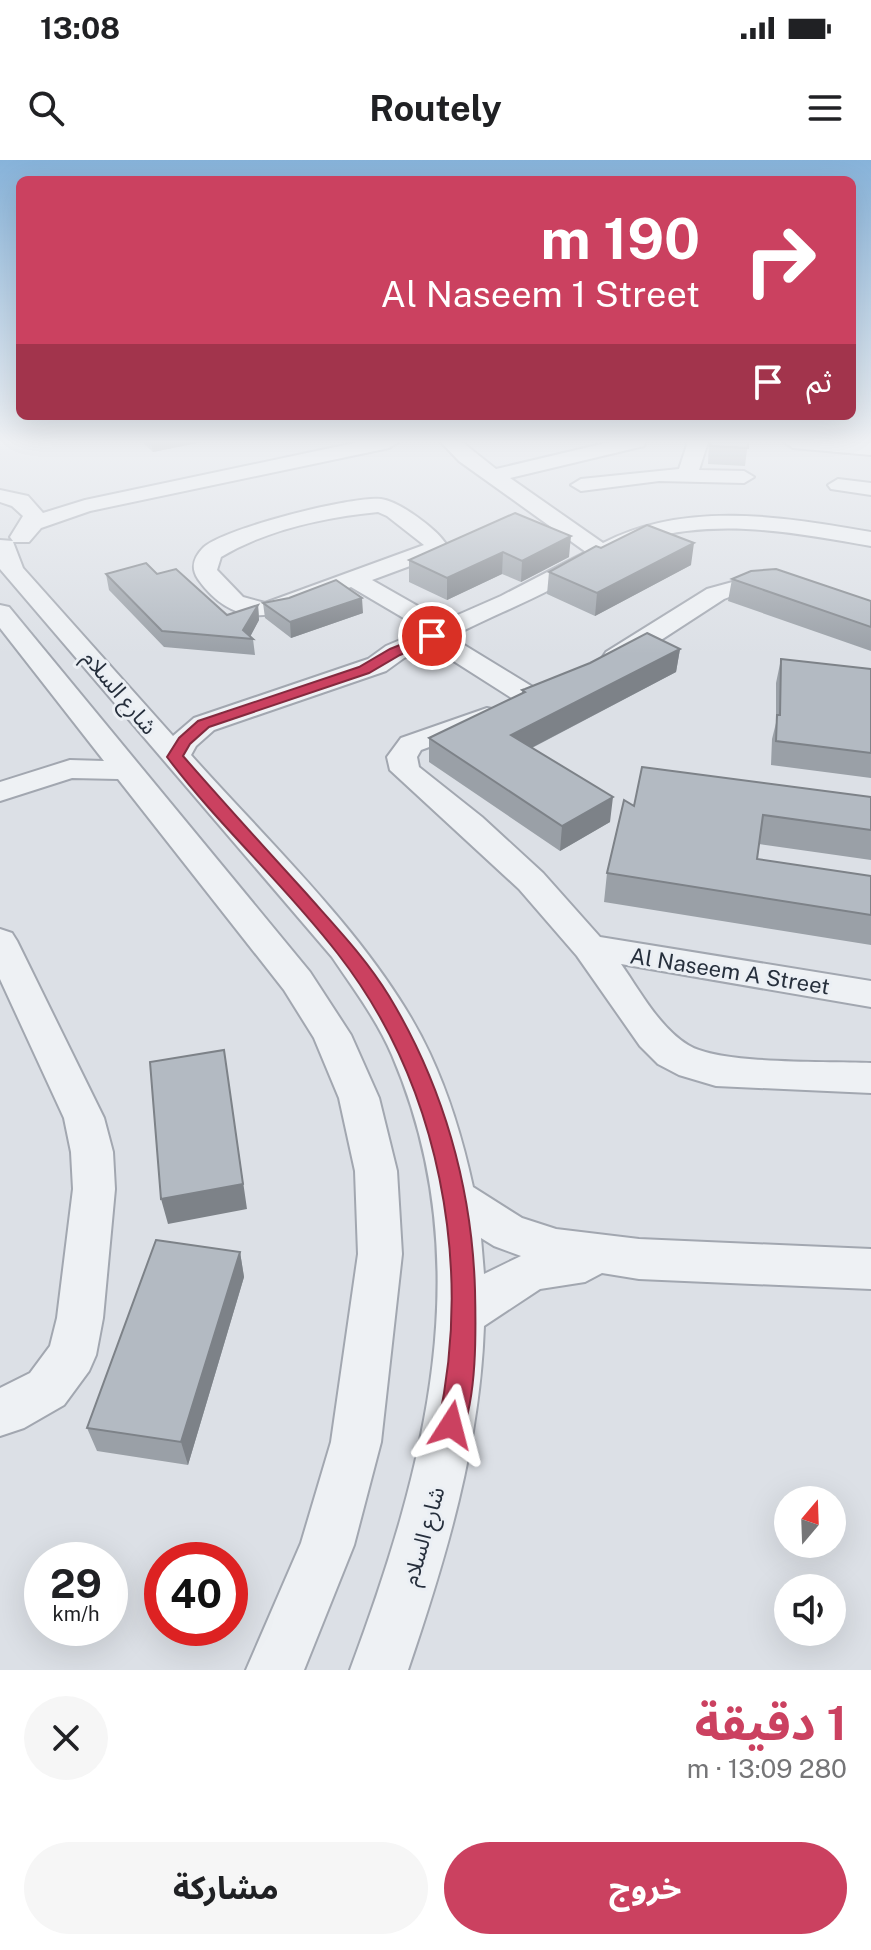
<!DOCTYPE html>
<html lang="ar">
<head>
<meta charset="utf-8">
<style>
  :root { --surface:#fff; --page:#f6f6f6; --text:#202124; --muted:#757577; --accent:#cb4160 }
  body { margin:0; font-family:"Public Sans","Noto Sans Arabic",sans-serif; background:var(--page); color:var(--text); direction:rtl; height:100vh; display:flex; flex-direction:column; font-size:30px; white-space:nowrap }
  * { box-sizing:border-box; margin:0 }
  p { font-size:26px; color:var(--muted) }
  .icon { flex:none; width:44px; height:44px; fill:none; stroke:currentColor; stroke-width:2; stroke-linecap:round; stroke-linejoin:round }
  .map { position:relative; height:1510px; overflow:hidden; direction:ltr }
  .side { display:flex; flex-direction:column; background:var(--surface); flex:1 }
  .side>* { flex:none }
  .guide { position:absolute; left:16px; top:16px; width:840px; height:244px; border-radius:12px; box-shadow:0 8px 32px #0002; direction:rtl; background:#cb4160; color:#fff; overflow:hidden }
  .needle { width:52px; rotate:19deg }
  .controls { position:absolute; left:774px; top:1326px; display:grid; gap:16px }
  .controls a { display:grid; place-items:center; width:72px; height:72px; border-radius:50%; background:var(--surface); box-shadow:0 8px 32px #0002; font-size:40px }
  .speed { position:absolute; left:24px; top:1382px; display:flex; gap:16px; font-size:40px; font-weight:700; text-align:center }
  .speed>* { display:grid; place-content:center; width:104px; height:104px; border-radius:50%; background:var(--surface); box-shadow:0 8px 32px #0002; line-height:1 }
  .speed small { font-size:20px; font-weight:400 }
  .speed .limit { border:12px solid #d22; background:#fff; color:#111 }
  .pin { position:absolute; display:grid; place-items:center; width:68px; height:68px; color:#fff; margin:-34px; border:4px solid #fff; border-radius:50%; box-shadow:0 2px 8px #0007 }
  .me { position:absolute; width:88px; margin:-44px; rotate:9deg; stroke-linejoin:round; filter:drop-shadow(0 0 6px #0008) }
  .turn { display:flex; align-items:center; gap:28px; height:168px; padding:0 24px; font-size:36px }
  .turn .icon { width:104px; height:104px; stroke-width:2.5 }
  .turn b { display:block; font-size:56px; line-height:68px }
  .then { display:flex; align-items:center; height:76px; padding:0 24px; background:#0003; gap:16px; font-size:30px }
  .round { display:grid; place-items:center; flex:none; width:84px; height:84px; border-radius:42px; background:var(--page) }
  .headline { display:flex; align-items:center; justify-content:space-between; height:136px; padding:0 24px }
  h1 { font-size:48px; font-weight:700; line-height:60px; color:var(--accent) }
  .primary-button { display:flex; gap:16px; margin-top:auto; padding:16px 24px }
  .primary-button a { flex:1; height:92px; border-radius:48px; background:var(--accent); color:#fff; font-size:32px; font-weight:700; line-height:92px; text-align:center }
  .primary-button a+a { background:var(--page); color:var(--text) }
  .status { display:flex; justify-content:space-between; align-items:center; height:56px; padding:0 40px; background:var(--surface); direction:ltr }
  .status svg { height:22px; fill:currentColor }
  header { display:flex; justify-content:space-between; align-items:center; height:104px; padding:0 24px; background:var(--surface); font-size:36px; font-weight:700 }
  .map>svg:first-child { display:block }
</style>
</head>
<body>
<div class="status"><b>13:08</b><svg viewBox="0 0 49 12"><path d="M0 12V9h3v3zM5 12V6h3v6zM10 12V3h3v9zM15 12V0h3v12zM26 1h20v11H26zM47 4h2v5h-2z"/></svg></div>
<header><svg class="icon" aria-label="menu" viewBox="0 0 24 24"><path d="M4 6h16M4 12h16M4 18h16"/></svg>Routely<svg class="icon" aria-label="search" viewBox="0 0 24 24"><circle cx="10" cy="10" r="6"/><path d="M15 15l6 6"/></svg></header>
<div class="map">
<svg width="871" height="1510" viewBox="0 0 871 1510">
  <rect width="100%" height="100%" fill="#dce0e6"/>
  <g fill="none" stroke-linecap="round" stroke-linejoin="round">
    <g stroke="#a2a7b0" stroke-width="4">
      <path id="minor" d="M359 282H398L389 288 90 351 41 368 29 382H13L23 408 173 576 194 558 368 499 386 486 424 470 351 427C294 448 243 482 198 419 190 407 194 397 204 387 226 368 352 336 381 339 399 341 442 372 448 388L445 393 372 420 444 461 501 436 586 392 459 301 441 282H462L496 309 610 282H646L644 286 510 318 603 383C686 340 783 357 871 372V386C798 373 720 358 647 379 616 388 584 411 555 427 521 445 485 459 451 477L541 532 545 538 541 544 531 546 521 544 430 486 404 498 386 511 214 570 196 586 191 595C270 684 380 786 430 894 450 937 463 981 473 1027L522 1058 556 1069 639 1079 871 1089V1129L639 1119 602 1113 585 1122 540 1129 484 1166C480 1285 446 1398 408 1510H350C425 1308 481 1103 392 895 377 860 353 828 332 797L0 409V380L13 381 10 377 23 356 12 346 0 342V330L28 336 43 353 85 340ZM378 352 387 356 424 385 265 443 243 437 217 410 221 397C266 370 326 357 378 352ZM481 1078 494 1086 521 1096 484 1114Z
        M688 282H708L699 310 744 311 754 317 744 323 659 321 581 331 571 325 581 319 679 309Z
        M784 282 871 283V295L793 288Z
        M838 319 871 323V335L831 329 828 325Z
        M758 415 784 417 788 422 784 427 745 431 724 439 624 504H606L602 498 606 492 707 429Z
        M0 445 9 447 310 812 351 875 379 938 397 1011 402 1094 381 1282 354 1385 304 1510H246L301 1383 331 1282 358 1094 355 1011 339 938 314 878 284 830 118 619 72 618 0 641V622L70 600 104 601 0 468Z
        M487 548 497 550 501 556 497 562 421 590 417 597 419 607 482 657 543 713 600 777 871 821V847L621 804C640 831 659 867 688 885 720 905 829 901 871 903V933L716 926 679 915 658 904 640 886 577 796 519 729 390 610 387 597 401 578Z
        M0 769 12 773 17 781 104 958 113 992 115 1029 103 1158 96 1195 89 1211 64 1245 24 1268 0 1276V1228L30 1213 50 1186 57 1158 73 1029 71 992 64 958 0 819Z"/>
    </g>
    <use href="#minor" fill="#eef1f4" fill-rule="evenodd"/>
  </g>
  <path fill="#9aa0a7" d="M142 282H202L153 292Z
    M709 282H748L745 306 708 304Z
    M515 353 569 397 521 422 502 414 447 440 409 422V400Z
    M601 388 691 405 595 456 547 434 549 412Z
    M106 414H157L227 455 258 445 259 460 250 476 253 479 255 495 164 487 109 430Z
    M732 419 871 441V491L728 441Z
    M263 443 363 453 291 478 265 458Z
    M680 489 676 512 532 588 610 662 560 691 429 602V578L522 533V530Z
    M781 499 871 509V618L771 605 772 579 776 563V523Z
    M871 637V700L759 684 757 699 871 716V785L604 742 607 713 634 646Z
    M240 1092 244 1117 188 1305 97 1291 87 1268Z"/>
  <path fill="#7d8288" d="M151 282H202L153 292Z
    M571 376 569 397 521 422 522 401Z
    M694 383 691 405 595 456 597 433Z
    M503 392 502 414 447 440V418Z
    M362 438 363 453 291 478 290 462Z
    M258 445 259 460 249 479 243 470Z
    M680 489 676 512 510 599 511 575Z
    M613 637 610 662 560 691 562 666Z
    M224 890 247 1049 168 1064 161 1039Z
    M240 1092 244 1117 188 1305 181 1282Z"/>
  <path fill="#b3bac2" stroke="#7d8288" stroke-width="2" d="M711 282H748V288L711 286Z
    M515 353 571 376 522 401 503 392 447 418 409 400Z
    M647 365 694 383 597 433 549 412 596 386 601 388Z
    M146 403 157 414 176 409 227 455 258 445 243 470 253 479 162 471 106 414Z
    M776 409 871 441V467L732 419 751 411Z
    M336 420 362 438 290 462 263 443 289 438Z
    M647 473 680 489 511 575 613 637 562 666 429 578 525 532 522 530 525 529 590 503Z
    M781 499 871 509V593L776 581 777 555H780Z
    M642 607 871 637V670L763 655 757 699 871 716V755L607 713 624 640 634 646Z
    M224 890 243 1024 161 1039 150 902Z
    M156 1080 240 1092 181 1282 87 1268Z"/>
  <linearGradient id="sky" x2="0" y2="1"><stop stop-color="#87b3da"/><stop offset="0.57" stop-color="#eff1f4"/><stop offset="1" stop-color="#eff1f4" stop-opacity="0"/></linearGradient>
  <rect width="871" height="494" fill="url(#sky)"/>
  <path fill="#cb4160" stroke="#842a3e" stroke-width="2" d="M432 472 439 476 437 479 400 495 369 513 209 567 190 584 183 596C223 642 264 687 305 732 334 765 366 798 389 836 443 925 472 1027 475 1130 476 1172 477 1236 461 1275L451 1278 442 1275 438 1265C473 1104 440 925 338 794 285 725 219 666 167 597L179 578 198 561 359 507 390 489Z"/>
  <g text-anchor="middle" stroke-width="6" stroke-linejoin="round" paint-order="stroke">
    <g font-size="22" fill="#262f3c" stroke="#ebeff4">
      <text transform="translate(120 532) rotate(50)" y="8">شارع السلام</text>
      <text transform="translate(730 811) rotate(9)" y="8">Al Naseem A Street</text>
      <text transform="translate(423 1376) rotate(-74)" y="8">شارع السلام</text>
    </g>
  </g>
</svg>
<div class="controls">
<a><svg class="needle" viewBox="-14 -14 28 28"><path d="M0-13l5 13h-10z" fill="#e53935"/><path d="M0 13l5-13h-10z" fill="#757577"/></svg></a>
<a><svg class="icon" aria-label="sound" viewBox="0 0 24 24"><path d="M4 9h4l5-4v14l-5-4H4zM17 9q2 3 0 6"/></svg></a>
</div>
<div class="speed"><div>29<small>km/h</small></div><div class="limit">40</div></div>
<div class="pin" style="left:432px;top:476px;background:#d93025"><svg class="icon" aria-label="arrive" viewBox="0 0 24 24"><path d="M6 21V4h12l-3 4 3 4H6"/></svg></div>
<svg class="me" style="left:451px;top:1265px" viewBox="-20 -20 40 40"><path d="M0-17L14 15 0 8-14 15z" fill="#cb4160" stroke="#fff" stroke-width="4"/></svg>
<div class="guide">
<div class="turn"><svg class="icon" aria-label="right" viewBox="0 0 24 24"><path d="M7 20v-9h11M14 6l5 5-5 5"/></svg><div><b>190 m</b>Al Naseem 1 Street</div></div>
<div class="then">ثم<svg class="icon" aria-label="arrive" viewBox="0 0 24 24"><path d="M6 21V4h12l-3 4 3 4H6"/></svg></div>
</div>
</div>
<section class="side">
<div class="headline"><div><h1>1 دقيقة</h1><p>280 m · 13:09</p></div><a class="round"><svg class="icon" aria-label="close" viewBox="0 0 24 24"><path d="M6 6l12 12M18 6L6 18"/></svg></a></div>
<div class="primary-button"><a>خروج</a><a>مشاركة</a></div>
</section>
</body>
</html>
